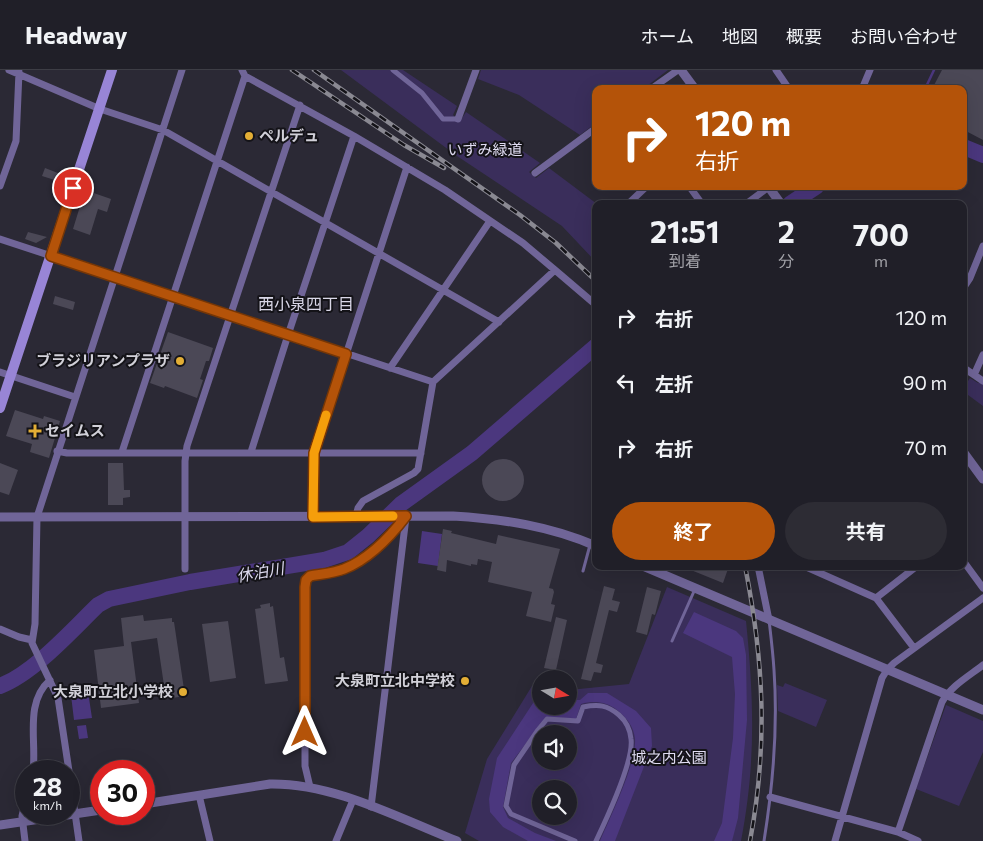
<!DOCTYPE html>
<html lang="ja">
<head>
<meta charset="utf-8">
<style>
  :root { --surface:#201f28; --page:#2d2c34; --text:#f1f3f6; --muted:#a2a2a8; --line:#3d3d45; --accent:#b45309 }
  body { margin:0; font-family:Commissioner,"Noto Sans JP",sans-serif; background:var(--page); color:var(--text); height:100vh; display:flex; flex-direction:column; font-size:19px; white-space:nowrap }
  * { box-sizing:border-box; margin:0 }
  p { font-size:16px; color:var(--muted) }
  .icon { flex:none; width:28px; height:28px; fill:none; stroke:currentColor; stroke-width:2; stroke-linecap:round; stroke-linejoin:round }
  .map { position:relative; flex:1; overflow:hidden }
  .panel { position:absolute; left:592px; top:130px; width:375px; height:370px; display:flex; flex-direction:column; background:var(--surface); border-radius:10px; box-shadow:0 5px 20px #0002,0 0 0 1px var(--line) }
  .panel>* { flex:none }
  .guide { position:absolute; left:592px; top:15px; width:375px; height:105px; border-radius:10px; box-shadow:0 5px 20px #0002,0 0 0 1px var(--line); background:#b45309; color:#fff; overflow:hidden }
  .needle { width:32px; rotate:101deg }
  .fabs { position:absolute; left:532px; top:600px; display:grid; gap:10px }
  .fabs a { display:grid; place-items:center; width:45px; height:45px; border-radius:50%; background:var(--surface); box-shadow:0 5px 20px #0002,0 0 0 1px var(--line); font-size:25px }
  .speed { position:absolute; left:15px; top:690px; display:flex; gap:10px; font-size:25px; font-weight:700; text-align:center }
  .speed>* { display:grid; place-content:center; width:65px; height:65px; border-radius:50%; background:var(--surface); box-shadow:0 5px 20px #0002,0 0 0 1px var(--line); line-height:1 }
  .speed small { font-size:12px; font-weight:400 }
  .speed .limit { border:8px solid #d22; background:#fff; color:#111 }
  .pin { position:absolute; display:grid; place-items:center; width:42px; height:42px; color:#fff; margin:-21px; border:2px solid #fff; border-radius:50%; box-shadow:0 1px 5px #0007 }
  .me { position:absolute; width:55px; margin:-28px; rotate:0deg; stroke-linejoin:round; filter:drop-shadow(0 0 4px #0008) }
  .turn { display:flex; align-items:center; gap:18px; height:105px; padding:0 20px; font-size:22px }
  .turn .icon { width:65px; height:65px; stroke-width:2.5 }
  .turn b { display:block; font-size:35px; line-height:42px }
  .eta { display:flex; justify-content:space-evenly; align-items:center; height:85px; text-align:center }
  .eta b { font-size:30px; font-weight:700; line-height:35px }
  .button { display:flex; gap:10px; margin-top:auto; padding:10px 20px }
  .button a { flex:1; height:58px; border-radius:30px; background:var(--accent); color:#fff; font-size:20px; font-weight:700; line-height:58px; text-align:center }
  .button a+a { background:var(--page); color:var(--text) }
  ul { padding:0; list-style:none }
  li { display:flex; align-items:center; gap:15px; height:65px; padding:0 20px }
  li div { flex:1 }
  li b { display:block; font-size:19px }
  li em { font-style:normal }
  header { display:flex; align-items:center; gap:30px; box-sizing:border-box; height:70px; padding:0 25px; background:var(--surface); border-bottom:1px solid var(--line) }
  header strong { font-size:24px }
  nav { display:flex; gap:28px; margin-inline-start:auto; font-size:18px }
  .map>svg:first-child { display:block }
</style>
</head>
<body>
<header>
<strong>Headway</strong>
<nav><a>ホーム</a><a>地図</a><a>概要</a><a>お問い合わせ</a></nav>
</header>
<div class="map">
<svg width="983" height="771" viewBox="0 0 983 771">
  <rect width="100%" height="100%" fill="#2b2935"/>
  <path fill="#3a2e5b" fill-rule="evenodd" d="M341 0H403L457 36 453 45 460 51 466 42 540 93 529 102 536 108 549 98 597 134 596 192 562 156 457 86Z
    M481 0H668L643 19H596V53L580 65 519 25 478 9Z
    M970 308 978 313 980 312 983 314V336L964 322V317Z
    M667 517 746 551C754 630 756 693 741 771H479L465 763 487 689 532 616 541 618V636H569V620L629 614ZM541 664H569V691H541ZM541 719H569V746H541Z
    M785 613 827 630 816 657 778 641 777 615 783 617Z
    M946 635 983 651V682L959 736 916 719Z"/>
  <path fill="#4b377e" d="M422 461 442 464 438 496 418 493Z
    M694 542 736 561 743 568 746 585 747 650 738 748 732 771H714L722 753 733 668 735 624 732 587 683 563Z
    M87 615 92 648 74 650 70 617Z
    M588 623H607L636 641 651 658 652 676 615 771H600C610 748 637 692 635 669 634 657 627 648 617 640 607 632 594 630 581 634L576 649 546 647 511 693 503 737 508 748 535 763 556 771H528L503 757 490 742 489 729 497 688 537 627H541V636H569V630H580Z
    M86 655 88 668 79 669 77 656Z"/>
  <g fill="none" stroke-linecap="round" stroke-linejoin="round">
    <path stroke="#4b377e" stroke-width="2.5" d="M925 19 934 0"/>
    <path stroke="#4b377e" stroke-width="16" d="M964 77 983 85
      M790 134 817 116
      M0 616C34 603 72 560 98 535L109 529 190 512 324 490 348 482 368 466 401 434 472 383 596 276"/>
  </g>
  <path fill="#4b4856" d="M942 0H983V70L964 60V19H932Z
    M45 98 63 105 61 112 42 106Z
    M85 120 111 129 107 142 98 139 90 165 73 159Z
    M28 162 47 167 36 173 25 169Z
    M55 226 75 232 73 240 53 234Z
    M168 262 213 278 209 291H206L200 309 203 310 197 328 165 316 164 318 150 313Z
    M15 340 43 349 44 346 60 351 49 388 30 382 32 374 6 366Z
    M482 410a21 21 0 1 1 42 0a21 21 0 1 1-42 0Z
    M0 393 18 400 9 425 0 422Z
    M108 393H123L124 420H130V427L123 428V435H108Z
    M443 459 452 461 451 463 496 474 498 465 560 479 549 518 553 519 554 522 551 534 555 535 551 552 526 546 532 522 488 512 492 492 478 489 477 495 471 494V496L447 490 446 502 437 500Z
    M681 496H729L723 513Z
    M604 516 615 519 612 530 620 532 617 542 609 540 596 593 603 595 601 603 594 602 591 611 581 609Z
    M647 517 661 521 655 545 652 544 647 565 636 562Z
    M270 533V537L273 536 280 588 284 587 288 611 265 614 255 539 261 538 260 535Z
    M143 545 144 551 172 548V552H174L185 626 166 629 157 568 131 572 139 633 101 638 94 580 124 576 121 548Z
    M556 547 567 550 556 600 544 598Z
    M228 551 236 608 210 612 202 554Z"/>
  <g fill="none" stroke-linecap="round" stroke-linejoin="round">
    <path stroke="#706598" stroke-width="3" d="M583 501 590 475
      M672 571 695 519
      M764 771C773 715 778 657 774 600 773 583 771 567 769 550"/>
    <path stroke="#706598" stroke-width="5" d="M393 0 422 23 443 49H458
      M575 771 511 744 506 736 514 695 538 660 547 649 578 651 583 637C599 634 607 635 619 645 626 651 630 659 631 669 634 690 606 750 596 771"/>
    <path stroke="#706598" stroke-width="7" d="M9 0 100 39 163 60 499 252
      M776 0 789 19
      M245 6 354 66 445 120 523 173 555 200 433 312 418 399 414 403 363 431 358 438 356 446
      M651 19 678 0
      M862 19 870 0
      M458 49 476 0
      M535 103 596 58
      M0 116 16 71 19 2
      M689 116 702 134
      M628 134 647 116
      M746 134 770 116
      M0 169 433 312
      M555 200 596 235
      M964 217 970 208 983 176
      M390 298 490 151
      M964 298 983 311
      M0 302 75 327
      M974 305 983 285
      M57 381 67 383H421
      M122 382 245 6 242 0
      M251 382 288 265 354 66
      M313 447 314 383 407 97
      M964 492 983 518
      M758 496 769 550
      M804 496 876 528 914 578
      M185 499V391L187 376 300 35
      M876 528 917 496
      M0 559 19 567 32 570
      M33 701C37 671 24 633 50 610
      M69 701 58 628 32 573 35 554 37 447 182 0
      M69 701 79 771
      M310 717 305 696V517L306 510 310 506C321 504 334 503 344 499 369 489 390 467 406 446
      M199 725 210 771
      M770 727 898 762 918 771
      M371 737 406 447
      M898 762 942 632C951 616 969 606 983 595
      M25 771 22 746 26 729
      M336 771 353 730
      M835 771 882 608 887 600 894 593 983 528"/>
    <path stroke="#706598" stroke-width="9" d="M681 0 695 19
      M768 116 781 134
      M964 383 983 409
      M0 447 453 446C503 449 550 456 596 476
      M643 496 983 640
      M144 734 270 714C334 713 398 748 457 771
      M0 755 101 740"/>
    <path stroke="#9885d6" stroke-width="10" d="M0 338 112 0"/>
    <g stroke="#8a8992" stroke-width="4.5">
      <path id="rail" d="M292 0 404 75 444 98
        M314 0 520 145 556 173 596 211
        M745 496C764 591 768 676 750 771"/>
    </g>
    <use href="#rail" stroke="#141318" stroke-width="2.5" stroke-dasharray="8" stroke-linecap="butt"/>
  </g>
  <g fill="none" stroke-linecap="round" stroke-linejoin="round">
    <g stroke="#753606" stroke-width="12">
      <path id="route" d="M73 118 51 186 346 284 314 383 313 447 406 446C390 467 369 489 344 499 334 503 321 504 310 506L306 510 305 517V662"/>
    </g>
    <use href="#route" stroke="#b45309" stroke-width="9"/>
    <path stroke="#f59e0b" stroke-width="9" d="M326 345 314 383 313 447 393 446"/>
  </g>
  <g fill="#e3ae35" stroke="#141318" stroke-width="2">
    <circle cx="249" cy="66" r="5"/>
    <circle cx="180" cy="291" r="5"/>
    <path d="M32.5 353.5h5v5h5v5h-5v5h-5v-5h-5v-5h5z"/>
    <circle cx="465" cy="611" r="5"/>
    <circle cx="183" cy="622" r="5"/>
  </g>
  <g text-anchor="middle" stroke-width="4" stroke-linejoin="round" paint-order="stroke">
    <g font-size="15" font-weight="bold" fill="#d1d0d8" stroke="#141318" text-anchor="end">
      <text x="259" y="71" text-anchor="start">ペルデュ</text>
      <text x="170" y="296">ブラジリアンプラザ</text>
      <text x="45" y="366" text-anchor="start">セイムス</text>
      <text x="455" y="616">大泉町立北中学校</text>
      <text x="173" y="627">大泉町立北小学校</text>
    </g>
    <g font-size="15" fill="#e0dcf2" stroke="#141318">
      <text x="485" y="85">いずみ緑道</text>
      <text x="669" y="693">城之内公園</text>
    </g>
    <g font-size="16" fill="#d9d7e7" stroke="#141318">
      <text x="306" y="240">西小泉四丁目</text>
    </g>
    <g font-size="16" font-style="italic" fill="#dcd9ee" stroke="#141318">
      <text transform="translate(260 502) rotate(-10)" y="6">休泊川</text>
    </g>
  </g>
</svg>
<div class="fabs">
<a><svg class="needle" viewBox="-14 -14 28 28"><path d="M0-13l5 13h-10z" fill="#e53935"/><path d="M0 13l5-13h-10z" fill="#a2a2a8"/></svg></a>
<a><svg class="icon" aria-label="sound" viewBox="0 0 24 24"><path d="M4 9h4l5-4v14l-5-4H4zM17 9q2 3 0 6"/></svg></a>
<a><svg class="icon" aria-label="search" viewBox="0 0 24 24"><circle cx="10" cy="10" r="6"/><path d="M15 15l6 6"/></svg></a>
</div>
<div class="speed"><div>28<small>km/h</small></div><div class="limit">30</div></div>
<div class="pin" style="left:73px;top:118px;background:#d93025"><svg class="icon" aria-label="arrive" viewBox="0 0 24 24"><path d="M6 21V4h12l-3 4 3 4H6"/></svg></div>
<svg class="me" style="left:305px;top:662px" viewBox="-20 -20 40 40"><path d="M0-17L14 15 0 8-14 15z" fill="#b45309" stroke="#fff" stroke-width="4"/></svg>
<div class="guide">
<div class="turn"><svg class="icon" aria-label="right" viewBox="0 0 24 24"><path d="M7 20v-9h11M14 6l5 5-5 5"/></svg><div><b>120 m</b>右折</div></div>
</div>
<section class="panel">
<div class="eta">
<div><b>21:51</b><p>到着</p></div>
<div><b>2</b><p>分</p></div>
<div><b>700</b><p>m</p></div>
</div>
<ul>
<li><svg class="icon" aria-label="right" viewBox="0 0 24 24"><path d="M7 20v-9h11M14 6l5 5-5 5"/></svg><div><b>右折</b></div><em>120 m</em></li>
<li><svg class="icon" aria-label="left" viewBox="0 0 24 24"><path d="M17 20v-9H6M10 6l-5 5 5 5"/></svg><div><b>左折</b></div><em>90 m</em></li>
<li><svg class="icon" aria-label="right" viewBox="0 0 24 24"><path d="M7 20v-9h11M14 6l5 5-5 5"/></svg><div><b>右折</b></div><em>70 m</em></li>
</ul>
<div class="button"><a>終了</a><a>共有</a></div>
</section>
</div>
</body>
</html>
